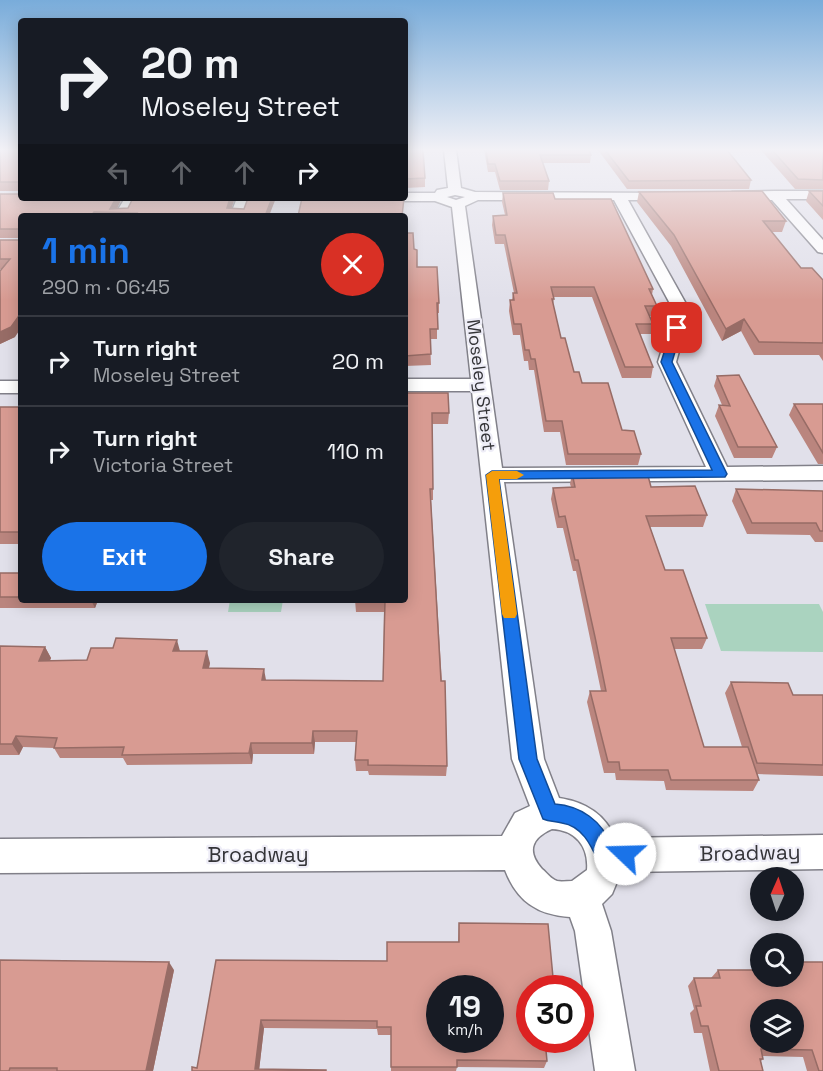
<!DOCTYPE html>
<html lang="en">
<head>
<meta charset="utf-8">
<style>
  :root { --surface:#171b24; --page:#20242c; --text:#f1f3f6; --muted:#9ea1a6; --line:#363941; --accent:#1a73e8 }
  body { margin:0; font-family:"Space Grotesk",sans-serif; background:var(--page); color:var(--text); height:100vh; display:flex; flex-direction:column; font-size:22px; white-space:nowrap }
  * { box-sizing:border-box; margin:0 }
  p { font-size:20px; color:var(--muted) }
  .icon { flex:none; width:33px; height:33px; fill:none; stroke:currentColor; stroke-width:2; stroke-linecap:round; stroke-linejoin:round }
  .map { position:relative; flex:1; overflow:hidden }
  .panel { position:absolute; left:18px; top:213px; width:390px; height:390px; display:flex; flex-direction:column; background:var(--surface); border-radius:6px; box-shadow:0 3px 15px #0003 }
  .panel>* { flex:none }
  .guide { position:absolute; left:18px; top:18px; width:390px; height:183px; border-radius:6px; box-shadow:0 3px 15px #0003; background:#171b24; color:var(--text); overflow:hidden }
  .needle { width:39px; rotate:3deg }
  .fabs { position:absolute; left:750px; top:867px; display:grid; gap:12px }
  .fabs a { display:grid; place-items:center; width:54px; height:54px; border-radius:50%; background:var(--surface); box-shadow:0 3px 15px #0003; font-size:30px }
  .speed { position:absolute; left:426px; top:975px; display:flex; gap:12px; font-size:30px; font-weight:700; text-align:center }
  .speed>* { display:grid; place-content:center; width:78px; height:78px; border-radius:50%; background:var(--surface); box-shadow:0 3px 15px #0003; line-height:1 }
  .speed small { font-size:15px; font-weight:400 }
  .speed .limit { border:9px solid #d22; background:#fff; color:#111 }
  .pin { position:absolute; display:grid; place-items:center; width:51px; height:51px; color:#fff; margin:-26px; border-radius:12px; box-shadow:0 3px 9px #0006 }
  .me { position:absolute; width:66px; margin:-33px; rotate:291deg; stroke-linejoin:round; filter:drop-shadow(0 0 4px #0008) }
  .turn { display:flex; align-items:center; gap:21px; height:126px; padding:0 24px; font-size:27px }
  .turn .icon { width:78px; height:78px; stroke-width:2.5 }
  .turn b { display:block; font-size:42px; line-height:51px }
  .lanes { display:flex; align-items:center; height:57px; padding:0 24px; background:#0003; justify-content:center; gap:30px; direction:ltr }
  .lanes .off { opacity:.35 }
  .round { display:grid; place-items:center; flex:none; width:63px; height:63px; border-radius:32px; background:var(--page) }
  .headline { display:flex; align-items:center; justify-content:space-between; height:102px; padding:0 24px }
  h1 { font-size:36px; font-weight:700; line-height:45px; color:var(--accent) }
  .cta { display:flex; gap:12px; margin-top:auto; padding:12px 24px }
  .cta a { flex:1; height:69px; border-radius:36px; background:var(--accent); color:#fff; font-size:24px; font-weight:700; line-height:69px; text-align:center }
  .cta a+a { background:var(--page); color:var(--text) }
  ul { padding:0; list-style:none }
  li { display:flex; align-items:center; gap:18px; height:90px; padding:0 24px; border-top:2px solid var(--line) }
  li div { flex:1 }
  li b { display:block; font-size:22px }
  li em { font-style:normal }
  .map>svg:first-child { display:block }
</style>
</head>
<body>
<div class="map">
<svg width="823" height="1071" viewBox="0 0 823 1071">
  <rect width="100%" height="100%" fill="#e1e0ea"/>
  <path fill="#aad3bf" d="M230 600H283L281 612H228Z
    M705 604H819L823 612V652L721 651Z"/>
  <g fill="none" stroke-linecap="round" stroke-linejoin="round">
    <g stroke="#818089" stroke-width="3">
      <path id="minor" d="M444 150H456L461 188 475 192 676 193 678 196 671 200H628L690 311 676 362 727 467 823 466V480L504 482 544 759 559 798C585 802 605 814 615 838L823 835V869L621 872 612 894 602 904 611 931 635 1071H595L575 931 570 917C537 915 517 901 505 870L0 873V839L502 836 515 813 530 806 512 759 472 391H405V379H471L452 207 435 201H405L399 198H405V193H435L437 190 448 188ZM455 195 465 197 456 200 447 197ZM478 200H614L674 311 658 362 706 467 502 468 465 206ZM552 829C575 830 589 846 587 870L572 881C567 881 561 882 557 881 551 879 547 873 542 869 526 851 532 838 552 829Z
        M775 191H823V199H786L823 240V253L818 252 772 200H732L725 196 732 192Z
        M125 198H139L128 216H114Z
        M237 198H251L244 216H230Z
        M0 381H21V393H0Z"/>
    </g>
    <use href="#minor" fill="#fff" fill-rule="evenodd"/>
  </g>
  <path fill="#ba857e" d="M0 150H21V191H0Z
    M405 150 425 178V187L406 188 405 191Z
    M484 150H589L591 155 590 163H543L549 181 548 190H500L495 172H488Z
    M598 150H727L751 180 749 189H627Z
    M761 150H823V189H795Z
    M809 191H823V220L806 201Z
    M639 192 786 221 782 232H772L801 268 823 280V361L819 355H754L741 331 722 341 671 246 637 202Z
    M503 193 555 199 653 289 652 295 657 306 655 316H650L653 324 651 334H640L653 367 651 378H622L592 297H554L553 305 561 338 574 372 641 454 638 465H566L560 432H544L534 370H529L528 361H524L520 335H513L509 311 510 300H512L513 293H514L504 244H495L492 225 493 216 505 215 502 202Z
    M0 194 21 198H122L117 208H231L269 216H21L15 337 0 344V271L2 269H0V240H19V238H0Z
    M405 233 414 249 417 267 439 303V313H437V339H430L431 365 405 366Z
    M717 376 777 447 772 458H734L715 416 719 405H722L714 386Z
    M405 393 449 413 448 424H432L433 489V500H431L447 766 446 776 369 775 368 771H356L355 760 356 742H315L314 754H253L252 764 127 765 123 758H60L54 748 23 747 19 755H0V646L45 647 51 658 50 660H87L180 651 210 663 209 668 266 680 383 681 384 612H356L355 600H405Z
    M794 404H823V464H818L789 415Z
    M0 407H21V544H0Z
    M572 473 651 487 707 515 703 527H650L665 570 707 638 702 649H674L704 747H742L725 693 731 682 793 695H823V776L757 774 759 780 753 791 666 790 664 781 616 780 615 773H604L587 702 590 691H601L592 648 576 571H573L563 528H557L551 499 553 488 571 487 570 484Z
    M736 489 823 491V542H815L810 535 747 534 732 501Z
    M0 573H21V600H98L95 608H0Z
    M459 923 530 988 547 1061 544 1068 457 1067 456 1071H391V1035H378L377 1029 264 1028 259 1070H326V1071H192L197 1068 216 960 387 961 458 942Z
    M174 970 153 1071H0Z
    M718 970 794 976 823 1071H807L803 1057 763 1056V1059L761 1061 763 1071H710L702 1033H694L690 1013 694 1009 688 986 694 978H711Z"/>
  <path fill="#976c66" d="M116 198H122L115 213 110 209Z
    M230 198H235L229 216 227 208Z
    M272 198H276L269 216H265Z
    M21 313V328L15 337 0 344V332Z
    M744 319 741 331 722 341 726 329Z
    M91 600H98L95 608Z
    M177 640 180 651 177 663 173 651Z
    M45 647 51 658 45 672 39 661Z
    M207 651 210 663 206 680 203 668Z
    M264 669 266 680H262Z
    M313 731 315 742 314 754 312 743Z
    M16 736 23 747 19 755 12 744Z
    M251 743 253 754 252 764 249 753Z
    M169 962 174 970 153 1071H146Z
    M261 1020 264 1028 259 1071 255 1069Z"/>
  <path fill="#d89b92" stroke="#976c66" stroke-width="1.5" fill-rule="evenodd" d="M0 150H21V187L18 182H0Z
    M405 150H423L425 178 406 179 405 182Z
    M486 150H589L591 155H540L549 181H500L495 164H488Z
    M605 150H727L751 180 629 181Z
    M772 150H823V180L798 179Z
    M762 191 786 221H763L801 268H812L823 280V343L759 342 744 319 726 329 674 235 639 192Z
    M809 191H823V206Z
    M21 193V198H116L110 209 128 208 133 198H230L227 208 244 209 248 198H272L265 216H135L137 213 94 212 91 216H21V313L11 327 0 332V271L10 259H0V240H19V229H0V194H18Z
    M503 193H553L555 199H611L653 289H649L657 306H645L653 324H636L653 367H625L594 287H551L554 299H552L561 338H565L574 372H579L582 383H608L622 430 634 431 641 454H568L562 421H546L535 359H531L529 350H525L521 324H514L510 300H514L513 293H517L505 235H496L493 216 507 215Z
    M302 198H404L402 216H298Z
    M405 233H413L414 249 417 250V267H437L439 303H437L438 329H430L431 354 405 356Z
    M739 375 777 447H738L719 405 730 406 717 376Z
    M405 393H448L449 413H432L433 489H430L441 681H445L447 766 368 765V760H355L357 731H313L312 743H251L249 753 122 755 124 747 54 748 57 738 16 736 12 744H0V646L45 647 39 661 87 660 91 648H113L116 638 177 640 173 651H207L203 668 264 669 262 680 383 681 385 601H355V600H405Z
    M794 404H823V453Z
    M0 407H21V532H0Z
    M647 472 651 487 695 486 707 515 646 516 665 570H683L707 638H671L704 747H748L759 780H671L668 770H620L619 762H608L590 691H606L595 637 578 560H575L565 516 559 517 553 488 575 487 572 473Z
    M736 489 823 491V531H820L816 523H752Z
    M0 573H21V597H0Z
    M731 682 788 683 793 695H823V765L757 763Z
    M459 923 548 924 554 988H530V1040H545L547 1061 457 1060V1067H391V1027H377V1021L261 1020 255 1069 326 1070V1071H192V1067L197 1068 216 960 387 961V942H459ZM440 988H490V1040H440Z
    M0 960 169 962 146 1071H57V1068H10L9 1071H0Z
    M794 962H823V1071H819L812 1050 761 1049 763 1059H760L763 1071H719L708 1026H701L696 1006H701L694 978H720L718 970H760V976H794ZM760 1010H794V1042H760Z"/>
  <linearGradient id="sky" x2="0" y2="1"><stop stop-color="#79acda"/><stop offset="0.5" stop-color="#f2f1f6"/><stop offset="1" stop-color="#f2f1f6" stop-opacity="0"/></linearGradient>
  <rect width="823" height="300" fill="url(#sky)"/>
  <path fill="#1a73e8" stroke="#114b97" stroke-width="1.5" d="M677 325 682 328 672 362 727 474 725 477 499 479 537 759 555 804C581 806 602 821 611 845H625L632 848 634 854 632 861C621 865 608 866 598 861 591 845 582 826 562 823 555 821 550 822 543 819L519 759 486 475 492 471 712 470 661 362 672 328Z"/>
  <path fill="#f59e0b" d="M492 471H517L524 475 517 479H499L517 614 515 618H504L502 614 486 475Z"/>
  <g text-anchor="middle" stroke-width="4.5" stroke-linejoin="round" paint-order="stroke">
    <g font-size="18" fill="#343438" stroke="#eeedf7">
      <text transform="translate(481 385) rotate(83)" y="6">Moseley Street</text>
    </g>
    <g font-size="21" fill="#343438" stroke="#eeedf7">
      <text transform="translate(750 853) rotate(-1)" y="7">Broadway</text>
      <text x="258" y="862">Broadway</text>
    </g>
  </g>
</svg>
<div class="fabs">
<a><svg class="needle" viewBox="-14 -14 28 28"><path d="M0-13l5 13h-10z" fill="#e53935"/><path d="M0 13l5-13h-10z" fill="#9ea1a6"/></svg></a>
<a><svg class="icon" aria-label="search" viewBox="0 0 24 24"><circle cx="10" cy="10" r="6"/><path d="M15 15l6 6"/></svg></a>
<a><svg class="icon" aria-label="layers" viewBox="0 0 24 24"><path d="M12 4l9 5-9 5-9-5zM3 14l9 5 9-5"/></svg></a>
</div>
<div class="speed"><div>19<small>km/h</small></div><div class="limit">30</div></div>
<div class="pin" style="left:677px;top:328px;background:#d93025"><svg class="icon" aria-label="arrive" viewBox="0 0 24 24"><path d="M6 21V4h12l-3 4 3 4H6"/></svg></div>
<svg class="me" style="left:625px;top:854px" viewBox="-20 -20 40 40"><circle r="19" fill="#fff"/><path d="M0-13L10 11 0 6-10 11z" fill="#1a73e8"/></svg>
<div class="guide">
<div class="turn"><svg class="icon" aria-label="right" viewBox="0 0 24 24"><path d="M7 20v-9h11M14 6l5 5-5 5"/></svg><div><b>20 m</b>Moseley Street</div></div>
<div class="lanes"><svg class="icon off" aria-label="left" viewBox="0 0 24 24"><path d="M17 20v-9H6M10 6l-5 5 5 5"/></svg><svg class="icon off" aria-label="ahead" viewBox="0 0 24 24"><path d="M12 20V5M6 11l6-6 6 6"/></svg><svg class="icon off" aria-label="ahead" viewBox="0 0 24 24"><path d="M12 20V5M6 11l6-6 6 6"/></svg><svg class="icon" aria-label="right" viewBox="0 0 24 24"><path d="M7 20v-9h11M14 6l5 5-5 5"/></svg></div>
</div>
<section class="panel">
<div class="headline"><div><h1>1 min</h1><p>290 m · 06:45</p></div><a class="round" style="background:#d93025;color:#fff"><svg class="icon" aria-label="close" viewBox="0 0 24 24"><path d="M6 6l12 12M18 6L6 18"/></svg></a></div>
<ul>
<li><svg class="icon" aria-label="right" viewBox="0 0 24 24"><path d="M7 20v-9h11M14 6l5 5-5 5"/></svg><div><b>Turn right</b><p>Moseley Street</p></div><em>20 m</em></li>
<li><svg class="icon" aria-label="right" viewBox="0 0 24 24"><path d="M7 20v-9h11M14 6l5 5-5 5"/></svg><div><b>Turn right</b><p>Victoria Street</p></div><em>110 m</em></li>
</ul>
<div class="cta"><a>Exit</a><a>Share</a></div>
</section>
</div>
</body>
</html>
